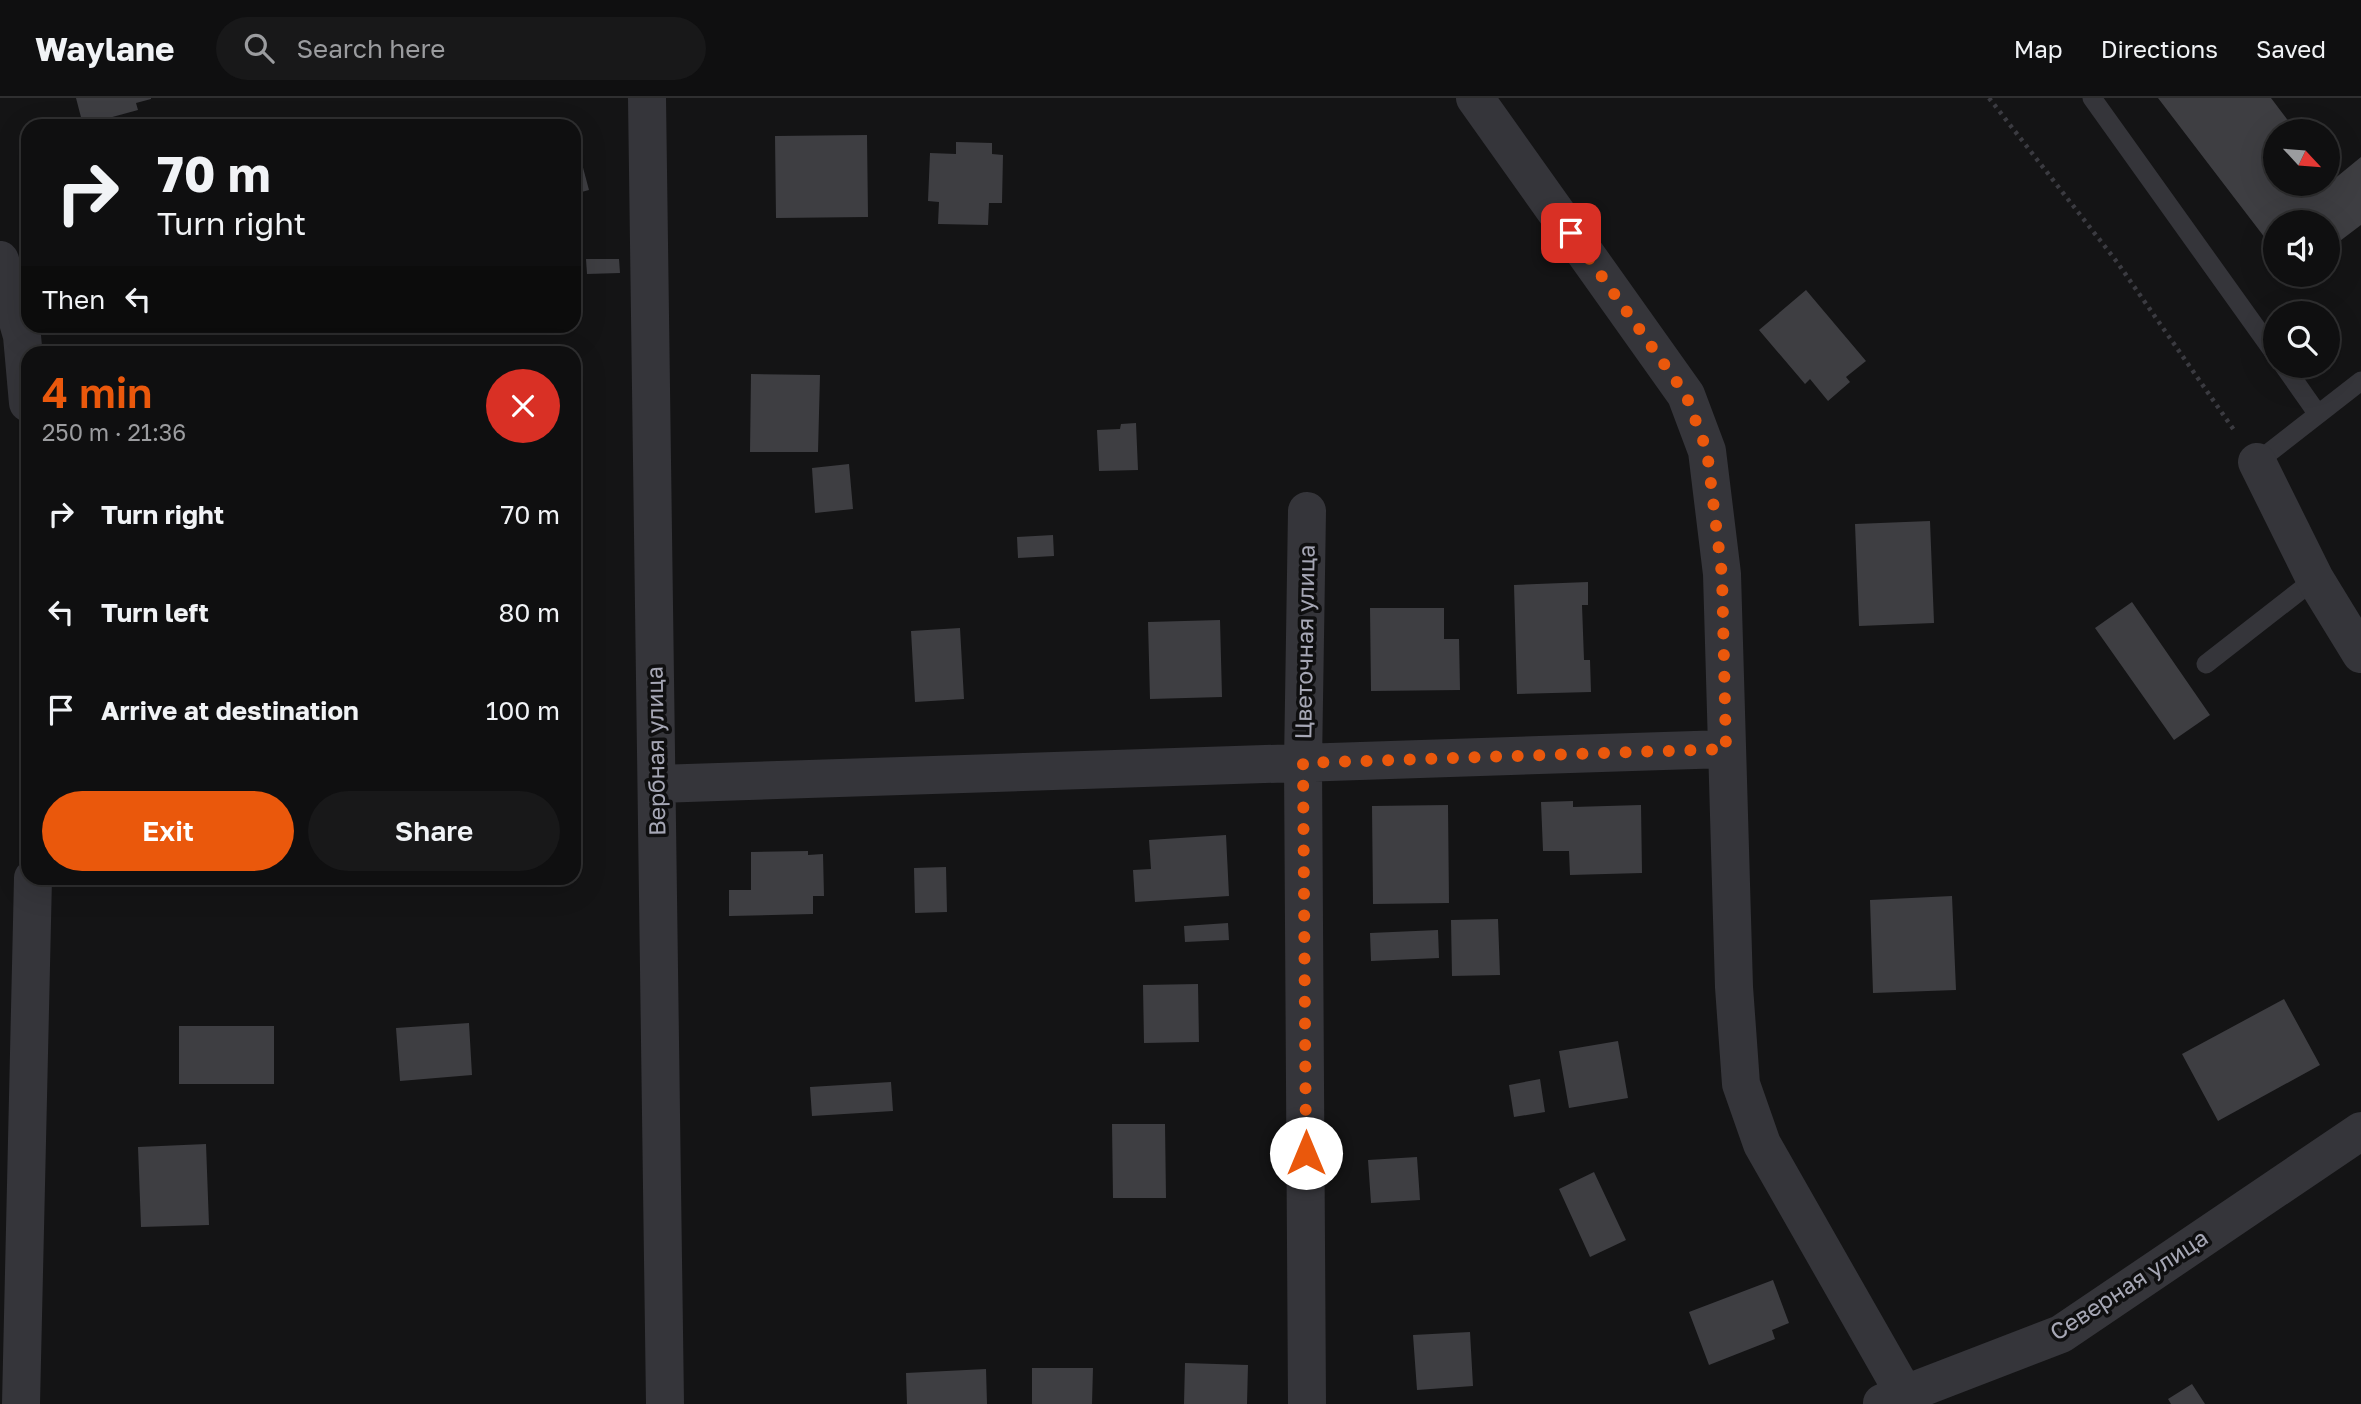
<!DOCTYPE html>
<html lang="en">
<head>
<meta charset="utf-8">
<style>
  :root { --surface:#0f0f10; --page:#181819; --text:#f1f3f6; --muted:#9b9c9f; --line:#2f2f30; --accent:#ea580c }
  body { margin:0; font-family:"Golos Text",sans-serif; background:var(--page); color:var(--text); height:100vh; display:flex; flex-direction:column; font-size:26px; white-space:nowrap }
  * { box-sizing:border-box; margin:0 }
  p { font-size:23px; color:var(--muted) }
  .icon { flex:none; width:38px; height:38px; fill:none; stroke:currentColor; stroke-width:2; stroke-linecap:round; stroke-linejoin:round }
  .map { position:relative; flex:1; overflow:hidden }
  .drawer { position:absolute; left:21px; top:248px; width:560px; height:539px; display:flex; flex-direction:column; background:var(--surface); border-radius:21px; box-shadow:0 7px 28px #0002,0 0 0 2px var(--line) }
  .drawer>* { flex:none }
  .banner { position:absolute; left:21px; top:21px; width:560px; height:214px; border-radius:21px; box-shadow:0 7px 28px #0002,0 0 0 2px var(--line); background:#0f0f10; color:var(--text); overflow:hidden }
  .needle { width:46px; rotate:116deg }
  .tools { position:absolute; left:2263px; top:21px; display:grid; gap:14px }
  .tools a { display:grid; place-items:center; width:77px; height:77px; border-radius:50%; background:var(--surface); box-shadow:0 7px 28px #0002,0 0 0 2px var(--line); font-size:35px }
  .pin { position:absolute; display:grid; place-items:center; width:60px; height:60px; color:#fff; margin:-30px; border-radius:14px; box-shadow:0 4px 10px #0006 }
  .me { position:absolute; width:77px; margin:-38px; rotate:0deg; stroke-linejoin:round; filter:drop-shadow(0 0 5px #0008) }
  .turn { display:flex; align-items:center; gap:24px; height:147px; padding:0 21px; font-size:32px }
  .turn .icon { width:91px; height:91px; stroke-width:2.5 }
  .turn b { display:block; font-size:49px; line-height:60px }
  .then { display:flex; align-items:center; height:66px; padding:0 21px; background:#0003; gap:14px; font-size:26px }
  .round { display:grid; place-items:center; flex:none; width:74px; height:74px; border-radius:37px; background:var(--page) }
  .head { display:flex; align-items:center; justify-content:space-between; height:119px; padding:0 21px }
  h1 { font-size:42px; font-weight:600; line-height:52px; color:var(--accent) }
  .cta { display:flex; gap:14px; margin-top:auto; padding:14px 21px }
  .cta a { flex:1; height:80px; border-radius:42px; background:var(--accent); color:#fff; font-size:28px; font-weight:600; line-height:80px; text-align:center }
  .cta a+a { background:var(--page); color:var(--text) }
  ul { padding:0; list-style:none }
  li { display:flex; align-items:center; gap:21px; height:98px; padding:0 21px }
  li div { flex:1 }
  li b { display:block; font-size:26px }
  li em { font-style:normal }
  header { display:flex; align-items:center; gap:42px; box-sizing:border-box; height:98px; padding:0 35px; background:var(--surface); border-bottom:2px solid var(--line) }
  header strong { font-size:33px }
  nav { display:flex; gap:38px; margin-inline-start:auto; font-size:24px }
  .search { width:490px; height:63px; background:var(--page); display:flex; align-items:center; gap:18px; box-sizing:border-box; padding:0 24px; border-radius:38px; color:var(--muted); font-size:26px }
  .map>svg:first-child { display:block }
</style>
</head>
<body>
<header>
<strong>Waylane</strong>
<div class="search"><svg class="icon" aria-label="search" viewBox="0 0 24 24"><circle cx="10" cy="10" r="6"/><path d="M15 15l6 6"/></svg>Search here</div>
<nav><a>Map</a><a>Directions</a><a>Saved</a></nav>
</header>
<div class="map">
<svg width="2361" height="1306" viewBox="0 0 2361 1306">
  <rect width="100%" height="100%" fill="#141415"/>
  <path fill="#3e3e42" d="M76 0H151V1L136 5 138 12 83 27Z
    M2158 0H2271L2296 33H2275V86H2328L2361 59V127L2328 152V124H2275V153Z
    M574 36 589 92 574 96Z
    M867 37 868 119 776 120 775 38Z
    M956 44 992 45V56L1003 57 1002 105H989L988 127 938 126 939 104 928 103 930 55 956 56Z
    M586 161H619L620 175 587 176Z
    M1806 192 1866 263 1846 279 1850 284 1828 303 1810 281 1805 286 1759 232Z
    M751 276 820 277 818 354H750Z
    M1136 325 1138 372 1099 373 1097 332 1120 331 1121 326Z
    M849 366 853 411 815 415 812 370Z
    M1930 423 1934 525 1859 528 1855 426Z
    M1053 437 1054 458 1018 460 1017 439Z
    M1588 484V507H1582L1584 562H1590L1591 594 1517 596 1514 487Z
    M2132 504 2210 617 2174 642 2095 530Z
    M1370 510H1444V541H1459L1460 592 1371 593Z
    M1220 522 1222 599 1150 601 1148 524Z
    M578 526 583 592 574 593V527Z
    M960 530 964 601 915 604 911 533Z
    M1573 703V709L1641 707 1642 775 1570 777 1569 753H1543L1541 704Z
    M1448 707 1449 805 1373 806 1372 708Z
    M1226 737 1229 798 1135 804 1133 772 1151 771 1149 742Z
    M808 753V757L823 756 824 798H813V816L729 818V792H751V754Z
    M946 769 947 814 915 815 914 770Z
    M1952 798 1956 892 1873 895 1870 802Z
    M1498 821 1500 877 1452 878 1451 822Z
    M1228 825 1229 842 1185 844 1184 828Z
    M1438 832 1439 860 1371 863 1370 835Z
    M1198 886 1199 944 1144 945 1143 887Z
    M2284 901 2320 967 2218 1023 2182 956Z
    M469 925 472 977 400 983 396 930Z
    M179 928H274V986H179Z
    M1618 943 1628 1000 1569 1010 1559 953Z
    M1540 981 1545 1014 1514 1019 1509 987Z
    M891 984 893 1013 812 1018 810 989Z
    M1112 1026H1165L1166 1100H1113Z
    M206 1046 209 1127 141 1129 138 1049Z
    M1417 1059 1420 1102 1371 1105 1368 1062Z
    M1594 1074 1626 1142 1590 1159 1559 1091Z
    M1773 1182 1789 1225 1772 1232 1775 1241 1709 1267 1689 1214Z
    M1470 1234 1473 1288 1417 1292 1413 1237Z
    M1185 1265 1248 1267 1247 1306H1184Z
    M1032 1270H1093L1092 1306H1032Z
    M986 1271 987 1306H907L906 1275Z
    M2192 1286 2205 1306H2171L2168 1301Z"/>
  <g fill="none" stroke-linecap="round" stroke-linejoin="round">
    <path stroke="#3b3b41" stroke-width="4.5" stroke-dasharray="3.5 5" stroke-linecap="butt" d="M1989 0 2117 164 2236 335"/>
    <path stroke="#35353a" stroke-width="19" d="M2092 0 2275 256
      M2284 268 2317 315
      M2257 364 2361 283
      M2206 566 2315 481"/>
    <path stroke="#35353a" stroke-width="38" d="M647 0 665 1306
      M1475 0 1686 297 1707 353 1722 476 1734 889 1741 986 1762 1046 1905 1297
      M0 162 22 238 28 305
      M2257 364 2315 481 2361 556
      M657 686 1726 651
      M1882 1305 2061 1236 2361 1033
      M21 1306 33 780
      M1307 1306 1303 665 1307 413"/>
  </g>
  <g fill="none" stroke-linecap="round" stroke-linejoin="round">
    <path stroke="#ea580c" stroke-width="12" stroke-dasharray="0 21.6" d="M1306 1055 1303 665 1726 651 1722 477 1707 353 1686 297 1571 135"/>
  </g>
  <g text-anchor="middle" stroke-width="7" stroke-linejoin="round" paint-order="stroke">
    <g font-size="23" fill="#a6a7b5" stroke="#0f0f10">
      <text transform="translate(1305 544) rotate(-89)" y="8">Цветочная улица</text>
      <text transform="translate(656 653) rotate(-91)" y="8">Вербная улица</text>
      <text transform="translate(2129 1187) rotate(-33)" y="8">Северная улица</text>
    </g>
  </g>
</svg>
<div class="tools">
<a><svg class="needle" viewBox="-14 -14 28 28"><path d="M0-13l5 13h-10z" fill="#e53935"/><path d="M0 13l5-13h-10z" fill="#9b9c9f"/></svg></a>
<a><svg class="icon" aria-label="sound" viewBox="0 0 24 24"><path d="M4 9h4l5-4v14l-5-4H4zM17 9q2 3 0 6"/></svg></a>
<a><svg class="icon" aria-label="search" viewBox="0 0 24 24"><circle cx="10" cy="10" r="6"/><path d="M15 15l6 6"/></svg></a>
</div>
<div class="pin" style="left:1571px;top:135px;background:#d93025"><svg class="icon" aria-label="arrive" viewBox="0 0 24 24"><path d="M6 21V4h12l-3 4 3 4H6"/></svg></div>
<svg class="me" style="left:1306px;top:1055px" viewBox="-20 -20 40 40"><circle r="19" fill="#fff"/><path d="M0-13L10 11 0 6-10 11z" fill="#ea580c"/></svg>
<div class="banner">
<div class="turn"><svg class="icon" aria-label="right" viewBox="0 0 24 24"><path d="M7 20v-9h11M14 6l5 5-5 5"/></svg><div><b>70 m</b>Turn right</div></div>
<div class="then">Then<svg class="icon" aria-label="left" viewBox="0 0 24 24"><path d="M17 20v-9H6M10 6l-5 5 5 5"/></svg></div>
</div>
<section class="drawer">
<div class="head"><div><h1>4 min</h1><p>250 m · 21:36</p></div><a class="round" style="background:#d93025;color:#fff"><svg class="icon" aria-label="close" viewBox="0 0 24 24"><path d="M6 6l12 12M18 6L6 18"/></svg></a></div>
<ul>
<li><svg class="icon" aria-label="right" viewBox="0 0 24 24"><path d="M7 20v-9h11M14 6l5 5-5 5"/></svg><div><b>Turn right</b></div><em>70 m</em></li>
<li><svg class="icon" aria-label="left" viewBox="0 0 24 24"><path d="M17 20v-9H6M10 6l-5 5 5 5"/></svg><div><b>Turn left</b></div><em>80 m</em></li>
<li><svg class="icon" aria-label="arrive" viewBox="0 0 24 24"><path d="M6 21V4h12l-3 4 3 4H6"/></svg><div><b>Arrive at destination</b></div><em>100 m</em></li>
</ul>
<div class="cta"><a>Exit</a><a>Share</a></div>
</section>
</div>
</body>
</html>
